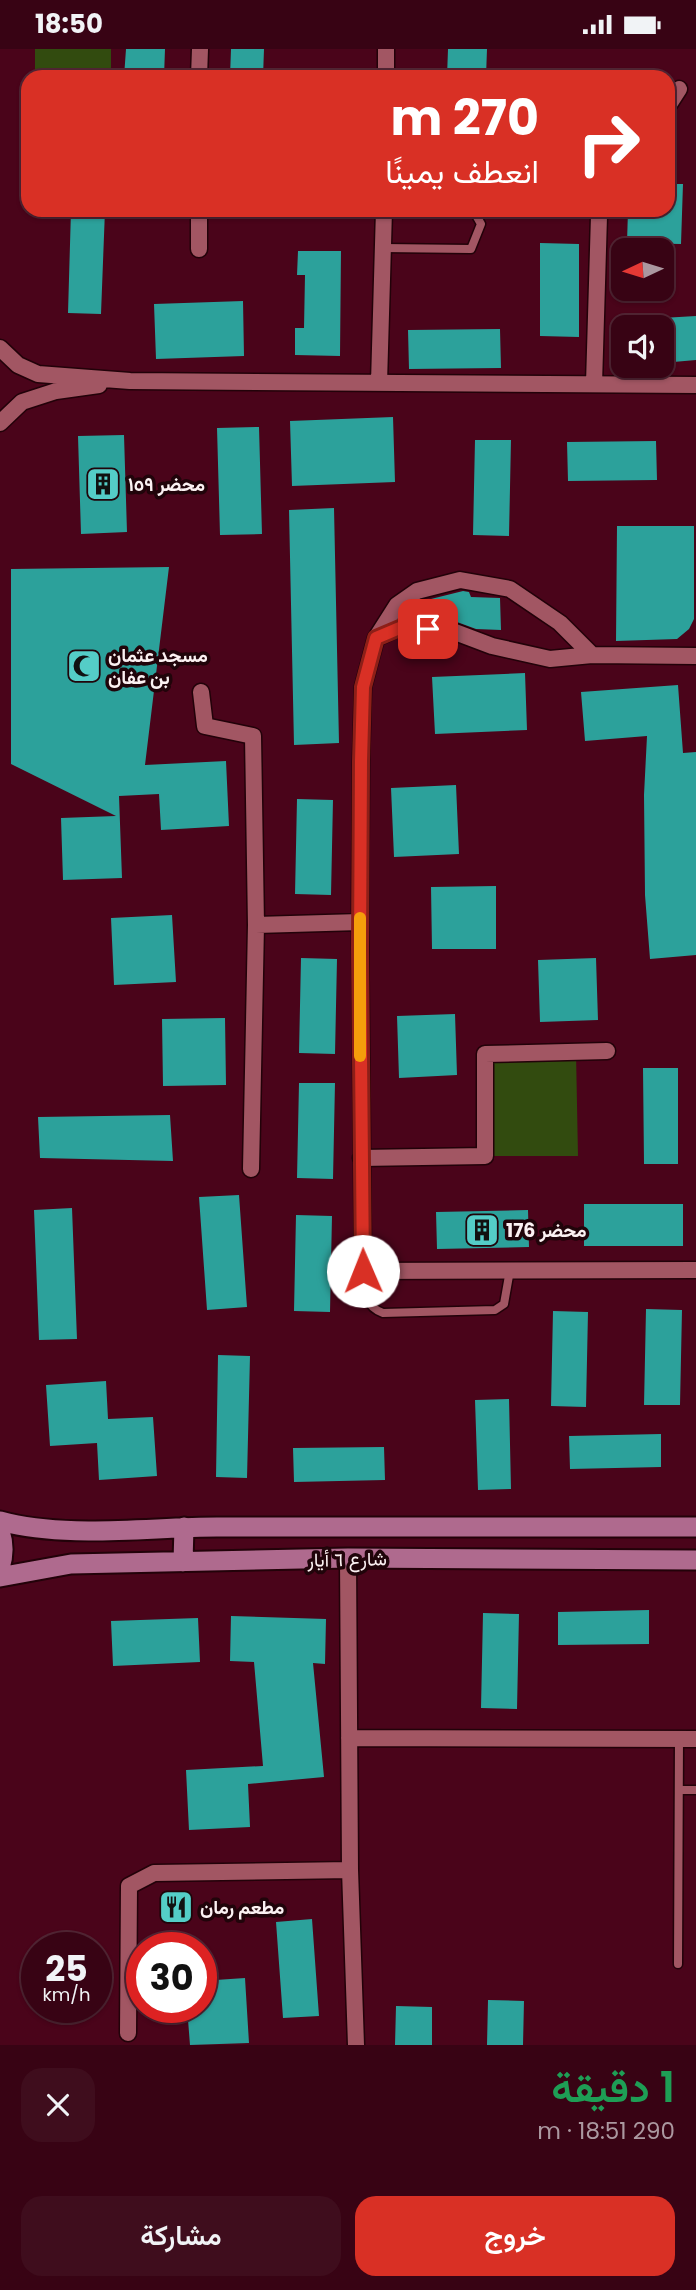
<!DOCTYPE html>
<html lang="ar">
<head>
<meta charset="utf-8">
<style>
  :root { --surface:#380314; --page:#3f0d1d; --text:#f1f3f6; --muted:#ab98a0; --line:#522534; --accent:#d93025 }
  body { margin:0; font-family:Poppins,Vazirmatn,sans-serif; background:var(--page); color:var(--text); direction:rtl; height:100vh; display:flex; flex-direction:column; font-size:26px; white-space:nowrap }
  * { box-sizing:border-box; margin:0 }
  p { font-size:23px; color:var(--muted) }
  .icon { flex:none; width:38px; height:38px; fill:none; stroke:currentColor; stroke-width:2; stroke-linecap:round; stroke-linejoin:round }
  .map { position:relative; height:1996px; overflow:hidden; direction:ltr }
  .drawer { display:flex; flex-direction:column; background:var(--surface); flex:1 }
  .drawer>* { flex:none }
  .top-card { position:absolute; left:21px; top:21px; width:654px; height:147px; border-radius:21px; box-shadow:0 2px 5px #0004,0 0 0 2px var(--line); direction:rtl; background:#d93025; color:#fff; overflow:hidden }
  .needle { width:46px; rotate:266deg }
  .controls { position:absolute; left:611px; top:189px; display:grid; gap:14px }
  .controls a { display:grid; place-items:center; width:63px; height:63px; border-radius:14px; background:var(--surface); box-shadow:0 2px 5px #0004,0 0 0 2px var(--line); font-size:35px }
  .speed { position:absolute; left:21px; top:1883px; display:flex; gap:14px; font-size:35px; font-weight:700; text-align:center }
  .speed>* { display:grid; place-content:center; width:91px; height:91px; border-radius:50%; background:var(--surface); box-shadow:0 2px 5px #0004,0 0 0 2px var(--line); line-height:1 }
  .speed small { font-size:18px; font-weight:400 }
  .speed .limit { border:10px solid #d22; background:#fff; color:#111 }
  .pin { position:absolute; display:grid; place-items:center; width:60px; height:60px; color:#fff; margin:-30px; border-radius:14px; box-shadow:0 4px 10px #0006 }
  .me { position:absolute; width:77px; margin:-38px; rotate:359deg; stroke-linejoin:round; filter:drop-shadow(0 0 5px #0008) }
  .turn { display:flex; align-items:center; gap:24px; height:147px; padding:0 21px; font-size:32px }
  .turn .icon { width:91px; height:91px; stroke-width:2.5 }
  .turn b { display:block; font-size:49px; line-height:60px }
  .round { display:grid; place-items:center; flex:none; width:74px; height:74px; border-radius:21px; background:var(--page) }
  .overview { display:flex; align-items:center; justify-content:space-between; height:119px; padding:0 21px }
  h1 { font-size:42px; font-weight:600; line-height:52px; color:#1e9e55 }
  .button { display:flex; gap:14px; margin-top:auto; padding:14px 21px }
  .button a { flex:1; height:80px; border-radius:21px; background:var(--accent); color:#fff; font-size:28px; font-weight:600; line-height:80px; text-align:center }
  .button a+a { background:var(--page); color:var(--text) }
  .status { display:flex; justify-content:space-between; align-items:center; height:49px; padding:0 35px; background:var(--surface); direction:ltr }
  .status svg { height:19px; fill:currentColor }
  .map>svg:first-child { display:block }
</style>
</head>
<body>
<div class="status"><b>18:50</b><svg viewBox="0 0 49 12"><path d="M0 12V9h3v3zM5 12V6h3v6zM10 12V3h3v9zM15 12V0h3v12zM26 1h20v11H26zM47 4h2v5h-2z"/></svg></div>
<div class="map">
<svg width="696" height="1996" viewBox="0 0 696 1996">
  <rect width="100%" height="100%" fill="#4a041a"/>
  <path fill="#324b0f" d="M35 0H111V28H35Z
    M576 1003 578 1107H485V1005Z"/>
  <path fill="#2ca19b" d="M126 0H165L164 28H124Z
    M231 0H264L263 28H230Z
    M448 0H487L486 28H447Z
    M668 135H683L681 195 627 194 628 161H668Z
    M71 161H105L101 265 68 264Z
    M540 194 579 195V288L540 287Z
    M298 202H341L340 307 295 306V279H304L305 226H297Z
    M243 252 244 307 156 310 154 255Z
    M696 267V311L662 314V269Z
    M500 280 501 319 409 320 408 281Z
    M393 368 395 433 292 437 290 372Z
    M259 378 262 485 220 486 217 379Z
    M124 386 127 483 81 485 78 387Z
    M475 391H511L509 487 473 486Z
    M656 392 657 431 568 432 567 393Z
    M334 459 339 694 294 696 289 461Z
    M617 477H694V570L689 580 677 590 616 592Z
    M169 518 145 716 226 712 229 777 161 781 159 745 119 747 122 829 63 831 61 769 116 767 11 715V520Z
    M463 542 469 543 471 548 500 549 501 581 476 580 457 573 411 567 415 556 419 553Z
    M525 624 527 681 435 685 432 628Z
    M678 636 683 704 696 703V906L650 910 645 846 644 746 647 687 585 692 581 643Z
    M456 736 459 805 394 808 391 739Z
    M297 750 333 751 331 846 295 845Z
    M496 837V900H432L431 838Z
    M172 866 176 933 114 936 111 869Z
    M301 909 337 910 335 1005 299 1004Z
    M596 909 598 971 540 973 538 911Z
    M455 965 457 1026 399 1029 397 967Z
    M225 969 226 1036 163 1037 162 970Z
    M643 1019H678V1115H644Z
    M299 1034H335L333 1130 297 1129Z
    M170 1066 173 1112 40 1109 38 1068Z
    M239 1146 247 1258 207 1261 199 1148Z
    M584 1155H683V1197H584Z
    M72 1159 77 1290 39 1291 34 1161Z
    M528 1161 529 1198 437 1200 436 1163Z
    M296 1166 332 1167 330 1263 294 1262Z
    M646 1260 682 1261 680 1356H644Z
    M553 1262 588 1263 586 1358 551 1357Z
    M218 1306 250 1307 247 1429 216 1428Z
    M106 1332 108 1370 153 1368 157 1427 99 1431 97 1394 50 1397 46 1336Z
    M509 1350 511 1440 478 1441 475 1351Z
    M661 1385V1418L570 1420 569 1387Z
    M384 1398 385 1431 294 1433 293 1399Z
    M649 1561V1595L558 1596V1563Z
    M483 1564 519 1565 517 1660 481 1659Z
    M231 1567 326 1570 325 1615 313 1614 324 1728 248 1735 250 1778 189 1781 186 1721 263 1717 254 1613 230 1612Z
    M198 1569 200 1613 113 1617 111 1572Z
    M312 1870 319 1967 283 1969 276 1873Z
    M245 1929 249 1994 190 1996 187 1958H201V1932Z
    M488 1951 524 1952 523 1996H487Z
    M396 1957 432 1958V1996H395Z"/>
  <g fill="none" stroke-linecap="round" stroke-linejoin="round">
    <g stroke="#220209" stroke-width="11">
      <path id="service" d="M383 199 471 200 481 175 473 161
        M363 1222C365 1240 363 1257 383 1264L495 1261 504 1255 510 1221
        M679 1741H696
        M678 1915 679 1690"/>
    </g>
    <g stroke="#220209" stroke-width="19">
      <path id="minor" d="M199 28 200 0
        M386 28V0
        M668 57 679 40
        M199 200V161
        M0 299 18 316 38 325 130 332 696 336
        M379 334 384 161
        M594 335 599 167 603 161
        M0 374 22 353 56 342 99 336
        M376 589 402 577 455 583 492 597 550 610 592 606 696 607
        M592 606 560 574 510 540 460 531 417 542 397 556 376 589 363 638 361 712 360 873 363 1222 696 1221
        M201 643 205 677 253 687 256 876 251 1120
        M256 876 360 873
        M361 1109 485 1107V1005L607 1002
        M348 1509 350 1821 356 1996
        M349 1689 696 1690
        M128 1984 129 1837 154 1824 350 1821"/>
    </g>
    <g stroke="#220209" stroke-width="23">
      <path id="secondary" d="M0 1472C65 1490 149 1478 217 1478 377 1478 536 1478 696 1478
        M0 1482C4 1494 4 1507 0 1519
        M183 1513 184 1478
        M0 1528 71 1515 348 1509 696 1511"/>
    </g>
    <use href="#service" stroke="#a25663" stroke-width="8"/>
    <use href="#minor" stroke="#a25663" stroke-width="16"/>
    <use href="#secondary" stroke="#af6a8e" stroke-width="19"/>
  </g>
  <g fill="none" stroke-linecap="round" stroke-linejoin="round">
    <g stroke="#8d1f18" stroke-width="18">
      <path id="route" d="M363 1222 360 900 361 712 363 638 376 589 402 578 428 580"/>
    </g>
    <use href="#route" stroke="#d93025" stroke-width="12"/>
    <path stroke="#f59e0b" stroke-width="12" d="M360 869V1007"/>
  </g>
  <defs>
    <g id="building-square" transform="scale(1.75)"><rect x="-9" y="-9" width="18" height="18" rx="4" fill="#54cdc7" stroke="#20040a"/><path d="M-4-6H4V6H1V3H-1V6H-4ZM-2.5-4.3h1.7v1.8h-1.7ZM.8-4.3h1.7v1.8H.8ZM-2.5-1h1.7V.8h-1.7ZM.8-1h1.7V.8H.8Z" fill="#111"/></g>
    <g id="mosque-square" transform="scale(1.75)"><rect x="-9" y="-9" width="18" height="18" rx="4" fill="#54cdc7" stroke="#20040a"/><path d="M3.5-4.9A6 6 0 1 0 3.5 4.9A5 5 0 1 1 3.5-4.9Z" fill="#111"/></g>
    <g id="restaurant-square" transform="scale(1.75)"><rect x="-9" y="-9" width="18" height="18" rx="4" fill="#54cdc7" stroke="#20040a"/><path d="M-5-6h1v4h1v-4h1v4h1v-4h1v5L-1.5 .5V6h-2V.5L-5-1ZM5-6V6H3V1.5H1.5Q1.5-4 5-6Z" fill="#111"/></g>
  </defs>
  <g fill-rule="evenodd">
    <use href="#building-square" x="103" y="435"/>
    <use href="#mosque-square" x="84" y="617"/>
    <use href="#building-square" x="482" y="1181"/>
    <use href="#restaurant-square" x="176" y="1858"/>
  </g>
  <g text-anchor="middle" stroke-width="7" stroke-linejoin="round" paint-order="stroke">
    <g font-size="19" font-weight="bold" fill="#fbf1f2" stroke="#20040a" text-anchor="start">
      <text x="128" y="442">محضر ١٥٩</text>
      <text x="108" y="613">مسجد عثمان<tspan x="108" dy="22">بن عفان</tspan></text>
      <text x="506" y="1188">محضر 176</text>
      <text x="200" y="1865">مطعم رمان</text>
    </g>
    <g font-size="19" fill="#fbf1f2" stroke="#20040a">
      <text transform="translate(347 1510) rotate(-1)" y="7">شارع ٦ أيار</text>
    </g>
  </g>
</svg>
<div class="controls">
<a><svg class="needle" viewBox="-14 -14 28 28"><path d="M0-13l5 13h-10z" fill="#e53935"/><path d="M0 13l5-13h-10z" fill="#ab98a0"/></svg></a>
<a><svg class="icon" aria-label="sound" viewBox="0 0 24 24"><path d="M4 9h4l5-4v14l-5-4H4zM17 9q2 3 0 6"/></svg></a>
</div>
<div class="speed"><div>25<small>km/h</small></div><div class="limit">30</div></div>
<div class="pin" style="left:428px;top:580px;background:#d93025"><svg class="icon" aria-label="arrive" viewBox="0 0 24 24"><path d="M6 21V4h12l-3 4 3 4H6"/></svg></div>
<svg class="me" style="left:363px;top:1222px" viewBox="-20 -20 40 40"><circle r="19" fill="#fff"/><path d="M0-13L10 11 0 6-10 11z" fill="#d93025"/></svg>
<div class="top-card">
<div class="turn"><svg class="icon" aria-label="right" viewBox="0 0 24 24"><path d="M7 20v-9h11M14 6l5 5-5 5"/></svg><div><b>270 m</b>انعطف يمينًا</div></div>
</div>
</div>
<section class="drawer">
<div class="overview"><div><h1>1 دقيقة</h1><p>290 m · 18:51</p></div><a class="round"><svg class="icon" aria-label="close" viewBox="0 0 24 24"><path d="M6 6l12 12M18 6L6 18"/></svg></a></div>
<div class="button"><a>خروج</a><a>مشاركة</a></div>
</section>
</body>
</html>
